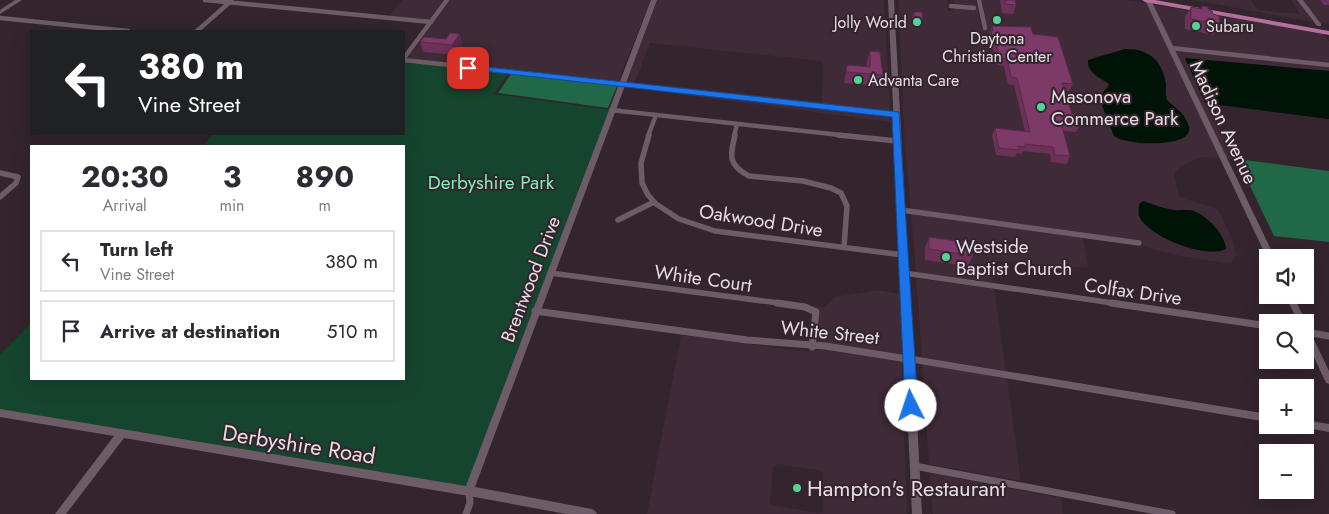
<!DOCTYPE html>
<html lang="en">
<head>
<meta charset="utf-8">
<style>
  :root { --surface:#fff; --page:#f2f2f3; --text:#2b2b33; --muted:#7c7c81; --line:#e1e1e2 }
  body { margin:0; font-family:Jost,sans-serif; background:var(--page); color:var(--text); height:100vh; display:flex; flex-direction:column; font-size:19px; white-space:nowrap }
  * { box-sizing:border-box; margin:0 }
  p { font-size:16px; color:var(--muted) }
  .icon { flex:none; width:28px; height:28px; fill:none; stroke:currentColor; stroke-width:2; stroke-linecap:round; stroke-linejoin:round }
  .map { position:relative; flex:1; overflow:hidden }
  .details { position:absolute; left:30px; top:145px; width:375px; height:235px; display:flex; flex-direction:column; background:var(--surface); border-radius:0px; box-shadow:0 5px 20px #0002 }
  .details>* { flex:none }
  .guide { position:absolute; left:30px; top:30px; width:375px; height:105px; border-radius:0px; box-shadow:0 5px 20px #0002; background:#202124; color:#fff; overflow:hidden }
  .buttons { position:absolute; left:1259px; top:249px; display:grid; gap:10px }
  .buttons a { display:grid; place-items:center; width:55px; height:55px; border-radius:0px; background:var(--surface); box-shadow:0 5px 20px #0002; font-size:25px }
  .pin { position:absolute; display:grid; place-items:center; width:42px; height:42px; color:#fff; margin:-21px; border-radius:10px; box-shadow:0 2px 8px #0006 }
  .me { position:absolute; width:55px; margin:-28px; rotate:356deg; stroke-linejoin:round; filter:drop-shadow(0 0 4px #0008) }
  .turn { display:flex; align-items:center; gap:18px; height:105px; padding:0 25px; font-size:22px }
  .turn .icon { width:65px; height:65px; stroke-width:2.5 }
  .turn b { display:block; font-size:35px; line-height:42px }
  .eta { display:flex; justify-content:space-evenly; align-items:center; height:85px; text-align:center }
  .eta b { font-size:30px; font-weight:700; line-height:35px }
  ul { padding:0; list-style:none }
  li { display:flex; align-items:center; gap:15px; height:62px; margin:0 10px 8px; padding:0 15px; border:2px solid var(--line); border-radius:0px }
  li div { flex:1 }
  li b { display:block; font-size:19px }
  li em { font-style:normal }
  .map>svg:first-child { display:block }
</style>
</head>
<body>
<div class="map">
<svg width="1329" height="514" viewBox="0 0 1329 514">
  <rect width="100%" height="100%" fill="#33242d"/>
  <path fill="#3f2a37" fill-rule="evenodd" d="M402 0H444L429 20 389 16Z
    M450 0H651L618 82 406 59Z
    M657 0H884L890 112 625 83ZM650 43 821 61 823 63 822 102 635 82Z
    M898 0H947L948 10 954 11V8L977 9 976 7 954 5 953 0H976L982 28 987 29 982 0H1127L1147 3 1220 158 1201 157 1181 166 1174 174 1178 194 1179 197 1215 208 1220 213 1233 241 1236 256 1231 264 1180 256 1137 245 1144 246 1142 241 911 209 905 150ZM1131 49 1157 61 1164 76 1167 100 1183 114 1189 128 1183 139 1139 144 1108 123 1099 97 1108 87 1109 84 1095 75 1094 57ZM1166 208 1173 210 1220 252 1184 247 1167 239 1145 223Z
    M1193 0H1251L1258 10 1300 14 1291 0H1297L1313 22Z
    M1302 0H1329V24L1320 23Z
    M1153 5 1323 33 1329 42V71L1185 59 1205 103 1237 159H1227Z
    M623 87 890 116V122Z
    M911 214 1083 238 1088 268 990 261 993 283 916 272Z
    M916 278 994 289 1006 371 922 357Z
    M878 290 900 294 902 354 817 343 820 313 813 305 823 308 835 297Z
    M681 335 809 352 810 350H826L902 361 907 514H647ZM777 464 819 470 823 473V512L819 513 772 505 770 501 773 467Z
    M922 364 1007 378 1021 481 929 464Z
    M930 473 1061 498 1063 514H933Z"/>
  <path fill="#16452f" d="M404 60 509 72 494 94 611 110 469 491 0 413V355L31 323V379H404V146H202L214 134H404Z"/>
  <path fill="#216847" d="M511 74 617 86 608 108 498 93Z
    M1237 159 1329 171V242L1274 236Z"/>
  <path fill="#001307" d="M1125 49C1148 48 1163 61 1166 84 1166 90 1165 94 1167 100 1175 108 1186 114 1189 127 1194 148 1126 146 1114 136L1099 97 1108 87 1109 84C1100 77 1087 73 1088 60Z
    M1185 58 1329 71V119L1205 103Z
    M1143 201C1153 204 1164 209 1174 210 1181 211 1187 209 1194 211 1208 217 1225 234 1226 249 1206 259 1148 237 1139 216 1138 213 1139 208 1139 204Z"/>
  <g fill="none" stroke-linecap="round" stroke-linejoin="round">
    <path stroke="#6d5c67" stroke-width="4.5" d="M205 0 431 22
      M979 0 985 28
      M951 6 974 8
      M0 18 128 31
      M197 31 231 1
      M1171 48 1329 65
      M404 58 447 0
      M404 60 896 114
      M611 110 850 136
      M648 136 656 115
      M734 136 737 124"/>
    <path stroke="#6d5c67" stroke-width="5.5" d="M649 135 641 163 642 183 648 195 656 204 679 219 715 231 903 255
      M735 135C730 156 728 165 749 176L803 181 831 188 841 193 847 206 844 247
      M838 135 897 141
      M0 173 18 177 16 183 0 197
      M901 210 1139 243
      M618 220 654 202
      M550 273 786 304
      M904 273 1120 304"/>
    <path stroke="#6d5c67" stroke-width="7" d="M777 303 805 307 816 312 812 347
      M1111 303 1268 326
      M535 311 747 340 825 346 908 359
      M1305 332 1329 336
      M914 466 1172 514
      M466 514 470 503 469 491"/>
    <path fill="#6d5c67" fill-rule="evenodd" d="M15 0H22L0 14V10Z
      M651 0H657L475 487 592 509 595 511 597 514H566L469 496 124 438 66 514H55L114 436 0 417V409L466 486Z
      M888 0H894L913 356 1268 414V422L914 363 922 514H912L905 362 904 359 905 357Z
      M1145 0H1151L1275 258H1267Z
      M1297 0H1303L1321 24V26H1317Z
      M1285 295H1293L1306 322 1305 324V322H1298Z
      M1305 326 1308 327 1329 371V384L1326 383 1305 338Z
      M1305 420 1329 424V432L1302 427 1301 425H1305Z"/>
    <path fill="#b56f9f" fill-rule="evenodd" d="M1142 0H1155L1329 31V35L1145 2Z"/>
  </g>
  <path fill="#6c3159" d="M1000 0H1015L1016 5 1013 14 1002 13Z
    M1320 0H1329V5H1324Z
    M1202 6 1213 14 1220 25 1213 35 1185 29V17L1191 7 1200 9Z
    M914 12 923 20 921 27 913 26 912 18Z
    M992 26 1033 34 1073 84 1069 91 1065 90 1072 114 1080 125 1076 132 1063 131 1070 156 1067 164 1051 162 1050 154 1023 151 1022 154 1017 153 1015 157 996 155 992 135 995 128 1025 131 1014 85 1008 84 1004 66 997 65 993 49 991 48 988 37Z
    M460 34 462 45 455 55 423 52 420 42 446 39Z
    M870 51 883 75 881 86 844 83 847 66H867V61Z
    M929 237 973 256 968 266 925 260V248Z"/>
  <path fill="#582849" d="M460 34 462 45 455 55 452 45Z"/>
  <path fill="#7d3968" stroke="#582849" d="M1005 0H1015L1016 5 1006 4Z
    M1202 6 1208 7V10L1212 11 1213 14 1219 16 1220 25 1191 19V7L1202 9Z
    M914 12H922L923 20H915Z
    M992 26 1031 27 1033 34 1058 37 1073 84 1062 83 1072 114H1077L1080 125 1061 123 1070 156 1055 155 1053 147 1025 144V147L1018 146 1019 150 999 148 995 128 1030 132 1017 78 1011 77 1007 59 999 58 996 42H993L991 30 993 31Z
    M450 33 460 34 452 45 420 42 424 37 446 39Z
    M870 51 880 52 883 75 846 72 847 66 850 65 870 67Z
    M929 237 971 243 973 256 929 249Z"/>
  <path fill="#1a73e8" stroke="#114b97" d="M468 65 899 112 918 406 916 410 911 412 907 410 905 406 892 117 465 69 463 68Z"/>
  <g fill="#53d396" stroke="#33242d" stroke-width="2">
    <circle cx="997" cy="20" r="5"/>
    <circle cx="917" cy="22" r="5"/>
    <circle cx="1196" cy="26" r="5"/>
    <circle cx="858" cy="80" r="5"/>
    <circle cx="1041" cy="107" r="5"/>
    <circle cx="946" cy="257" r="5"/>
    <circle cx="797" cy="488" r="5"/>
  </g>
  <g text-anchor="middle" stroke-width="4" stroke-linejoin="round" paint-order="stroke">
    <g font-size="16" fill="#e7dde3" stroke="#33242d" text-anchor="start">
      <text x="907" y="28" text-anchor="end">Jolly World</text>
      <text x="1206" y="32">Subaru</text>
      <text x="997" y="44" text-anchor="middle">Daytona<tspan x="997" dy="18">Christian Center</tspan></text>
      <text x="868" y="86">Advanta Care</text>
    </g>
    <g font-size="19" fill="#e7dde3" stroke="#33242d" text-anchor="start">
      <text x="1051" y="103">Masonova<tspan x="1051" dy="22">Commerce Park</tspan></text>
      <text x="956" y="253">Westside<tspan x="956" dy="22">Baptist Church</tspan></text>
    </g>
    <g font-size="19" fill="#e7dde3" stroke="#33242d">
      <text transform="translate(1224 122) rotate(65)" y="7">Madison Avenue</text>
      <text transform="translate(761 220) rotate(9)" y="7">Oakwood Drive</text>
      <text transform="translate(703 278) rotate(8)" y="7">White Court</text>
      <text transform="translate(530 279) rotate(-69)" y="7">Brentwood Drive</text>
      <text transform="translate(1133 291) rotate(8)" y="7">Colfax Drive</text>
      <text transform="translate(830 332) rotate(6)" y="7">White Street</text>
    </g>
    <g font-size="19" fill="#7af4b6" stroke="#33242d">
      <text x="491" y="189">Derbyshire Park</text>
    </g>
    <g font-size="22" fill="#e7dde3" stroke="#33242d">
      <text transform="translate(299 444) rotate(9)" y="8">Derbyshire Road</text>
    </g>
    <g font-size="22" fill="#e7dde3" stroke="#33242d" text-anchor="start">
      <text x="807" y="496">Hampton's Restaurant</text>
    </g>
  </g>
</svg>
<div class="buttons">
<a><svg class="icon" aria-label="sound" viewBox="0 0 24 24"><path d="M4 9h4l5-4v14l-5-4H4zM17 9q2 3 0 6"/></svg></a>
<a><svg class="icon" aria-label="search" viewBox="0 0 24 24"><circle cx="10" cy="10" r="6"/><path d="M15 15l6 6"/></svg></a>
<a>+</a>
<a>−</a>
</div>
<div class="pin" style="left:468px;top:68px;background:#d93025"><svg class="icon" aria-label="arrive" viewBox="0 0 24 24"><path d="M6 21V4h12l-3 4 3 4H6"/></svg></div>
<svg class="me" style="left:911px;top:406px" viewBox="-20 -20 40 40"><circle r="19" fill="#fff"/><path d="M0-13L10 11 0 6-10 11z" fill="#1a73e8"/></svg>
<div class="guide">
<div class="turn"><svg class="icon" aria-label="left" viewBox="0 0 24 24"><path d="M17 20v-9H6M10 6l-5 5 5 5"/></svg><div><b>380 m</b>Vine Street</div></div>
</div>
<section class="details">
<div class="eta">
<div><b>20:30</b><p>Arrival</p></div>
<div><b>3</b><p>min</p></div>
<div><b>890</b><p>m</p></div>
</div>
<ul>
<li><svg class="icon" aria-label="left" viewBox="0 0 24 24"><path d="M17 20v-9H6M10 6l-5 5 5 5"/></svg><div><b>Turn left</b><p>Vine Street</p></div><em>380 m</em></li>
<li><svg class="icon" aria-label="arrive" viewBox="0 0 24 24"><path d="M6 21V4h12l-3 4 3 4H6"/></svg><div><b>Arrive at destination</b></div><em>510 m</em></li>
</ul>
</section>
</div>
</body>
</html>
